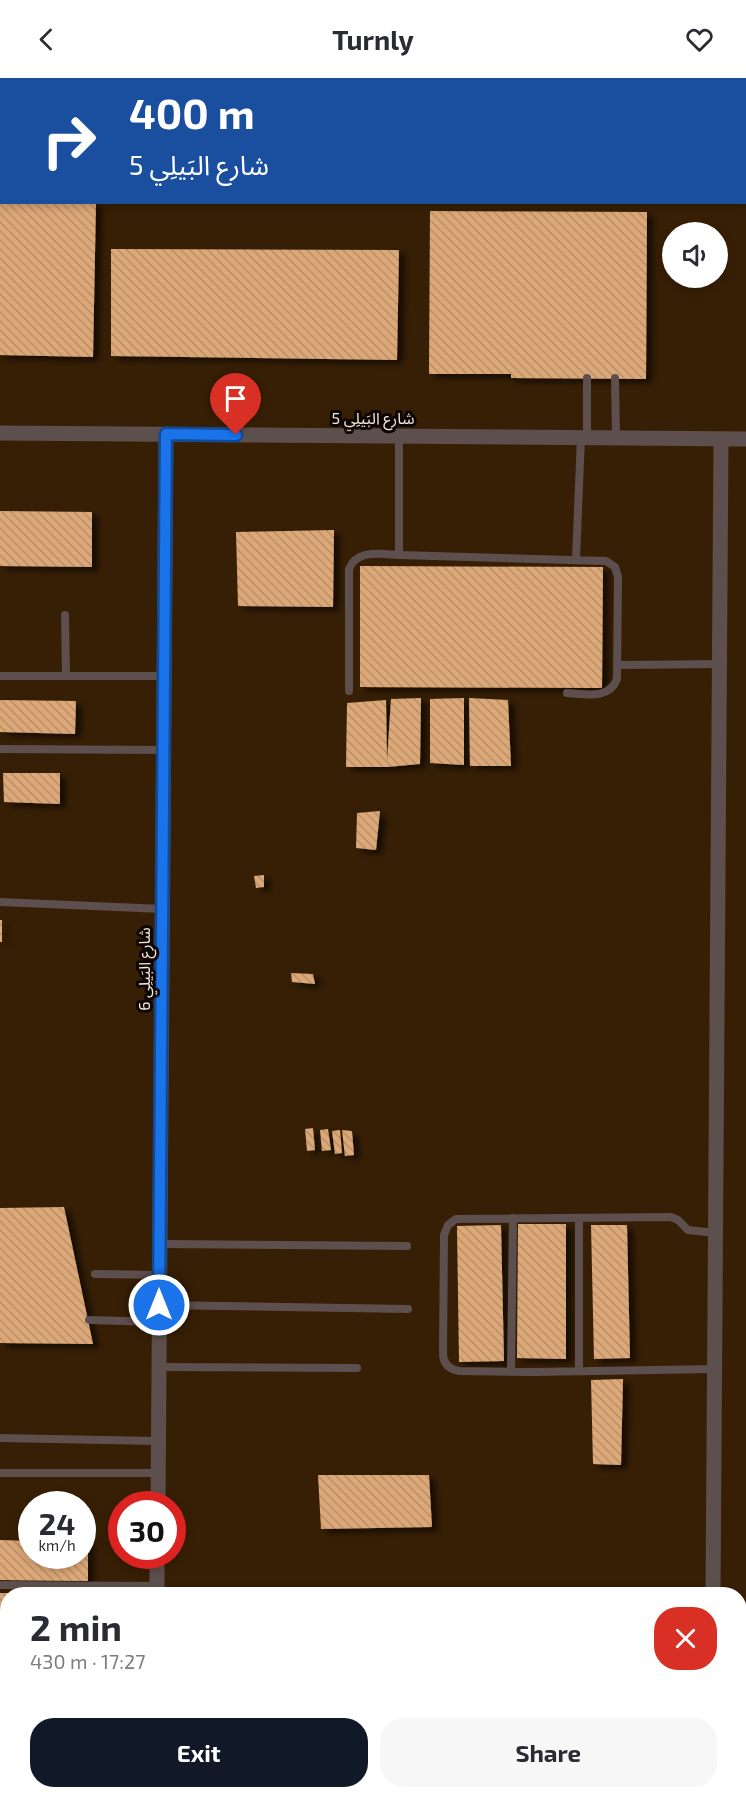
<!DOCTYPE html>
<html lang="en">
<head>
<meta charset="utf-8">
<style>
  :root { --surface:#fff; --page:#f7f7f7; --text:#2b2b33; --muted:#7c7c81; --accent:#111827 }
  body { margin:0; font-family:"Exo 2","Noto Sans Arabic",sans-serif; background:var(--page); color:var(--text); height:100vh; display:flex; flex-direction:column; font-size:22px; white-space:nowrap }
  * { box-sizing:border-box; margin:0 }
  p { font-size:20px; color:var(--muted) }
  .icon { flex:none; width:33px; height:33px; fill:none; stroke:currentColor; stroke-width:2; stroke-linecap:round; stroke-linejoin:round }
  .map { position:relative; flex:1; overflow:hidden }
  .drawer { position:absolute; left:0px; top:1509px; width:747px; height:212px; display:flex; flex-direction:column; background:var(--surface); border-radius:24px 24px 0 0; box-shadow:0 3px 9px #0003 }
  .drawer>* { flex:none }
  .guide { position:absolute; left:0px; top:0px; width:747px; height:126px; box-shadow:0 3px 9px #0003; background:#1a4fa0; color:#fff; overflow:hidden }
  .tools { position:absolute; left:662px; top:144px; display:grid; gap:12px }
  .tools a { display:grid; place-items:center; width:66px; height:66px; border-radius:50%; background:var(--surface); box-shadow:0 3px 9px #0003; font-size:30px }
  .speed { position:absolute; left:18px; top:1413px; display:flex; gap:12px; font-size:30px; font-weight:700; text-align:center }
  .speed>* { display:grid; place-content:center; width:78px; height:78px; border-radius:50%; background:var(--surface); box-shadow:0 3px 9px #0003; line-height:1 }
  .speed small { font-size:15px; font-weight:400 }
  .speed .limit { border:9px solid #d22; background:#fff; color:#111 }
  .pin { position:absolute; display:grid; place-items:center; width:51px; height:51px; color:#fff; margin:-62px -26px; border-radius:50% 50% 50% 0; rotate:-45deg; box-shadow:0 0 6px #0007 }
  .pin .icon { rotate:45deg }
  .me { position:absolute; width:66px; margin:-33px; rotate:0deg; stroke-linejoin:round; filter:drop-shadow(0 0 4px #0008) }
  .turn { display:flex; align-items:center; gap:21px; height:126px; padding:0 30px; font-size:27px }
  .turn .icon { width:78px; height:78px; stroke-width:2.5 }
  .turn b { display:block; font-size:42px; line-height:51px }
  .round { display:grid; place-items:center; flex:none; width:63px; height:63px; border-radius:24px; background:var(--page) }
  .overview { display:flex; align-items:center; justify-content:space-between; height:102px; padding:0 30px }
  h1 { font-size:36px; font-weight:700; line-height:45px }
  .primary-button { display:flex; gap:12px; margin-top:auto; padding:12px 30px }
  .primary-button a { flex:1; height:69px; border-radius:24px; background:var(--accent); color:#fff; font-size:24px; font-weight:700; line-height:69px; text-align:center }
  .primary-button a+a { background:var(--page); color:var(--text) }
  header { display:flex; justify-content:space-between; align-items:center; height:78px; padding:0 30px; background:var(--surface); font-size:27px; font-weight:700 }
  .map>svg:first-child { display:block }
</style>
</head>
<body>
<header><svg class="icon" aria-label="back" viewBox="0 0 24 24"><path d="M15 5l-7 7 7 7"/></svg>Turnly<svg class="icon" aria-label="heart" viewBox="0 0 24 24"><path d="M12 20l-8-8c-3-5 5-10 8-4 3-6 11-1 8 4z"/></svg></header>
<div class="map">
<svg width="746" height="1720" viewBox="0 0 746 1720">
  <defs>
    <pattern id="building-back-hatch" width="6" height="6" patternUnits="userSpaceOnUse" patternTransform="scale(1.5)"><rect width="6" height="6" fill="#dda877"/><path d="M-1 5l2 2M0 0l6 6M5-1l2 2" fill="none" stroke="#b88f6a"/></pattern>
    <filter id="shadow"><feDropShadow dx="6" dy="4" stdDeviation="3" flood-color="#0009"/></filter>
  </defs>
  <rect width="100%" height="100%" fill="#2a1704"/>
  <path fill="#371f05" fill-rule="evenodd" d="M0 0H746V1720H0ZM2 2H746V124H2ZM672 154H717V200H672ZM32 1426H82V1478H32ZM122 1426H172V1478H122ZM8 1516H740V1713H8Z"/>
  <path fill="url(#building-back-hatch)" filter="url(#shadow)" d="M0 124H96L93 279 0 277Z
    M430 133 647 134 646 301 511 300V296H429Z
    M111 171 399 172 397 282 111 278Z
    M0 433 92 434V489L0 488Z
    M334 452 333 529 238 528 236 454Z
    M360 488 603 489 602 610 360 609Z
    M421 620 420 686 387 689H346L347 625 386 622 387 683 391 621Z
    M464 620V687L430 685V621Z
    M469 620 508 622 511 688H470Z
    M0 622 76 623 75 656 0 654Z
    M3 695H60V726L4 724Z
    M380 733 376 772 356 770 357 735Z
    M264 797V809L256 810 254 798Z
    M0 842H2V864H0Z
    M291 895 313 896 315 906 292 904Z
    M313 1050 315 1072 307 1073 305 1051Z
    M328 1051 331 1072 322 1073 320 1052Z
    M340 1052 342 1075 335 1076 332 1053Z
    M342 1052 352 1053 354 1077 345 1078Z
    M64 1129 93 1266 0 1265V1130Z
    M518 1146H566V1281L517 1280Z
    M501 1147 504 1283 459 1284 457 1148Z
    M591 1147H627L630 1280 594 1281Z
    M623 1301 621 1387 593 1386 591 1302Z
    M318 1397H429L432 1449 321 1451Z
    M0 1462 32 1463V1478H82V1463H88V1503L0 1502Z
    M0 1515H8V1583H0Z
    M0 1596H8V1628L0 1627Z
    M0 1684H8V1713H42V1720H0Z"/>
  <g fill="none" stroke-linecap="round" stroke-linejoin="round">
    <path stroke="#5d4f4d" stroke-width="8" d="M587 300V359
      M615 300 616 360
      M399 477V358
      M576 481 581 359
      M65 537 66 598
      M618 587 720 586
      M0 598H164
      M349 613V491C357 471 381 476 399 477L606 483 615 489 618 499 617 601C609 622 586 616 567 615
      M0 671 164 672
      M0 824 163 831
      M579 1140V1292
      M160 1166 407 1168
      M95 1196 160 1197
      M159 1227 408 1231
      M89 1242 159 1244
      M159 1289 357 1290
      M714 1291 534 1294 459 1293C448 1291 443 1285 443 1275L444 1157 448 1147 456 1141 671 1139 678 1142 688 1152 715 1155
      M511 1293 513 1140
      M0 1360 158 1363
      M0 1395H158
      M0 1507 157 1508
      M0 1588H8
      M554 1713V1720"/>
    <path stroke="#5d4f4d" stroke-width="15" d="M0 78H2
      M0 355 746 361
      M158 1426 166 356
      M157 1516V1478
      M713 1516 721 361
      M0 1656H8
      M156 1720V1713
      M711 1720V1713"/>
    <path stroke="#826b69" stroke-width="18" d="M730 2V0
      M0 57H2
      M746 68V69"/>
  </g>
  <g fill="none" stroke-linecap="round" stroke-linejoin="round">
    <g stroke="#114b97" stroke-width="15">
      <path id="route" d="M159 1227 166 356 236 357"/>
    </g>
    <use href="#route" stroke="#1a73e8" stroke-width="10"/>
  </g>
  <g text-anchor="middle" stroke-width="6" stroke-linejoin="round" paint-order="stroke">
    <g font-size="16" fill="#f3e6da" stroke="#0d0501">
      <text x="373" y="346">شارع البَيلِي 5</text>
      <text transform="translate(144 891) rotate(-90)" y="6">شارع البَيلِي 6</text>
    </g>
  </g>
</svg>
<div class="tools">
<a><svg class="icon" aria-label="sound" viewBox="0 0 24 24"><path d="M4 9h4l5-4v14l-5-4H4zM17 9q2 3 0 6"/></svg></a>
</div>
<div class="speed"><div>24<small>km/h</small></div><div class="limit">30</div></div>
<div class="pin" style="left:236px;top:357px;background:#d93025"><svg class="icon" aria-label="arrive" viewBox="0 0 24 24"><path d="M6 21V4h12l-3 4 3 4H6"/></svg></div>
<svg class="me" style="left:159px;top:1227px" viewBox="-20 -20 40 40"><circle r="17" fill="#1a73e8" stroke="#fff" stroke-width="3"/><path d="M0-11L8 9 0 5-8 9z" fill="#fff"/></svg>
<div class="guide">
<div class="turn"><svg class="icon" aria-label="right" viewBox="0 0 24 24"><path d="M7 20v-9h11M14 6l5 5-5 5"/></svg><div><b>400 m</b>شارع البَيلِي 5</div></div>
</div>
<section class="drawer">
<div class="overview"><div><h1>2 min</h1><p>430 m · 17:27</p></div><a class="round" style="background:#d93025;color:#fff"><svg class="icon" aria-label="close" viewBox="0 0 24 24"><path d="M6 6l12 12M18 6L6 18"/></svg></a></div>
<div class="primary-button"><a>Exit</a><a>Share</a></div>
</section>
</div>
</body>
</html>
